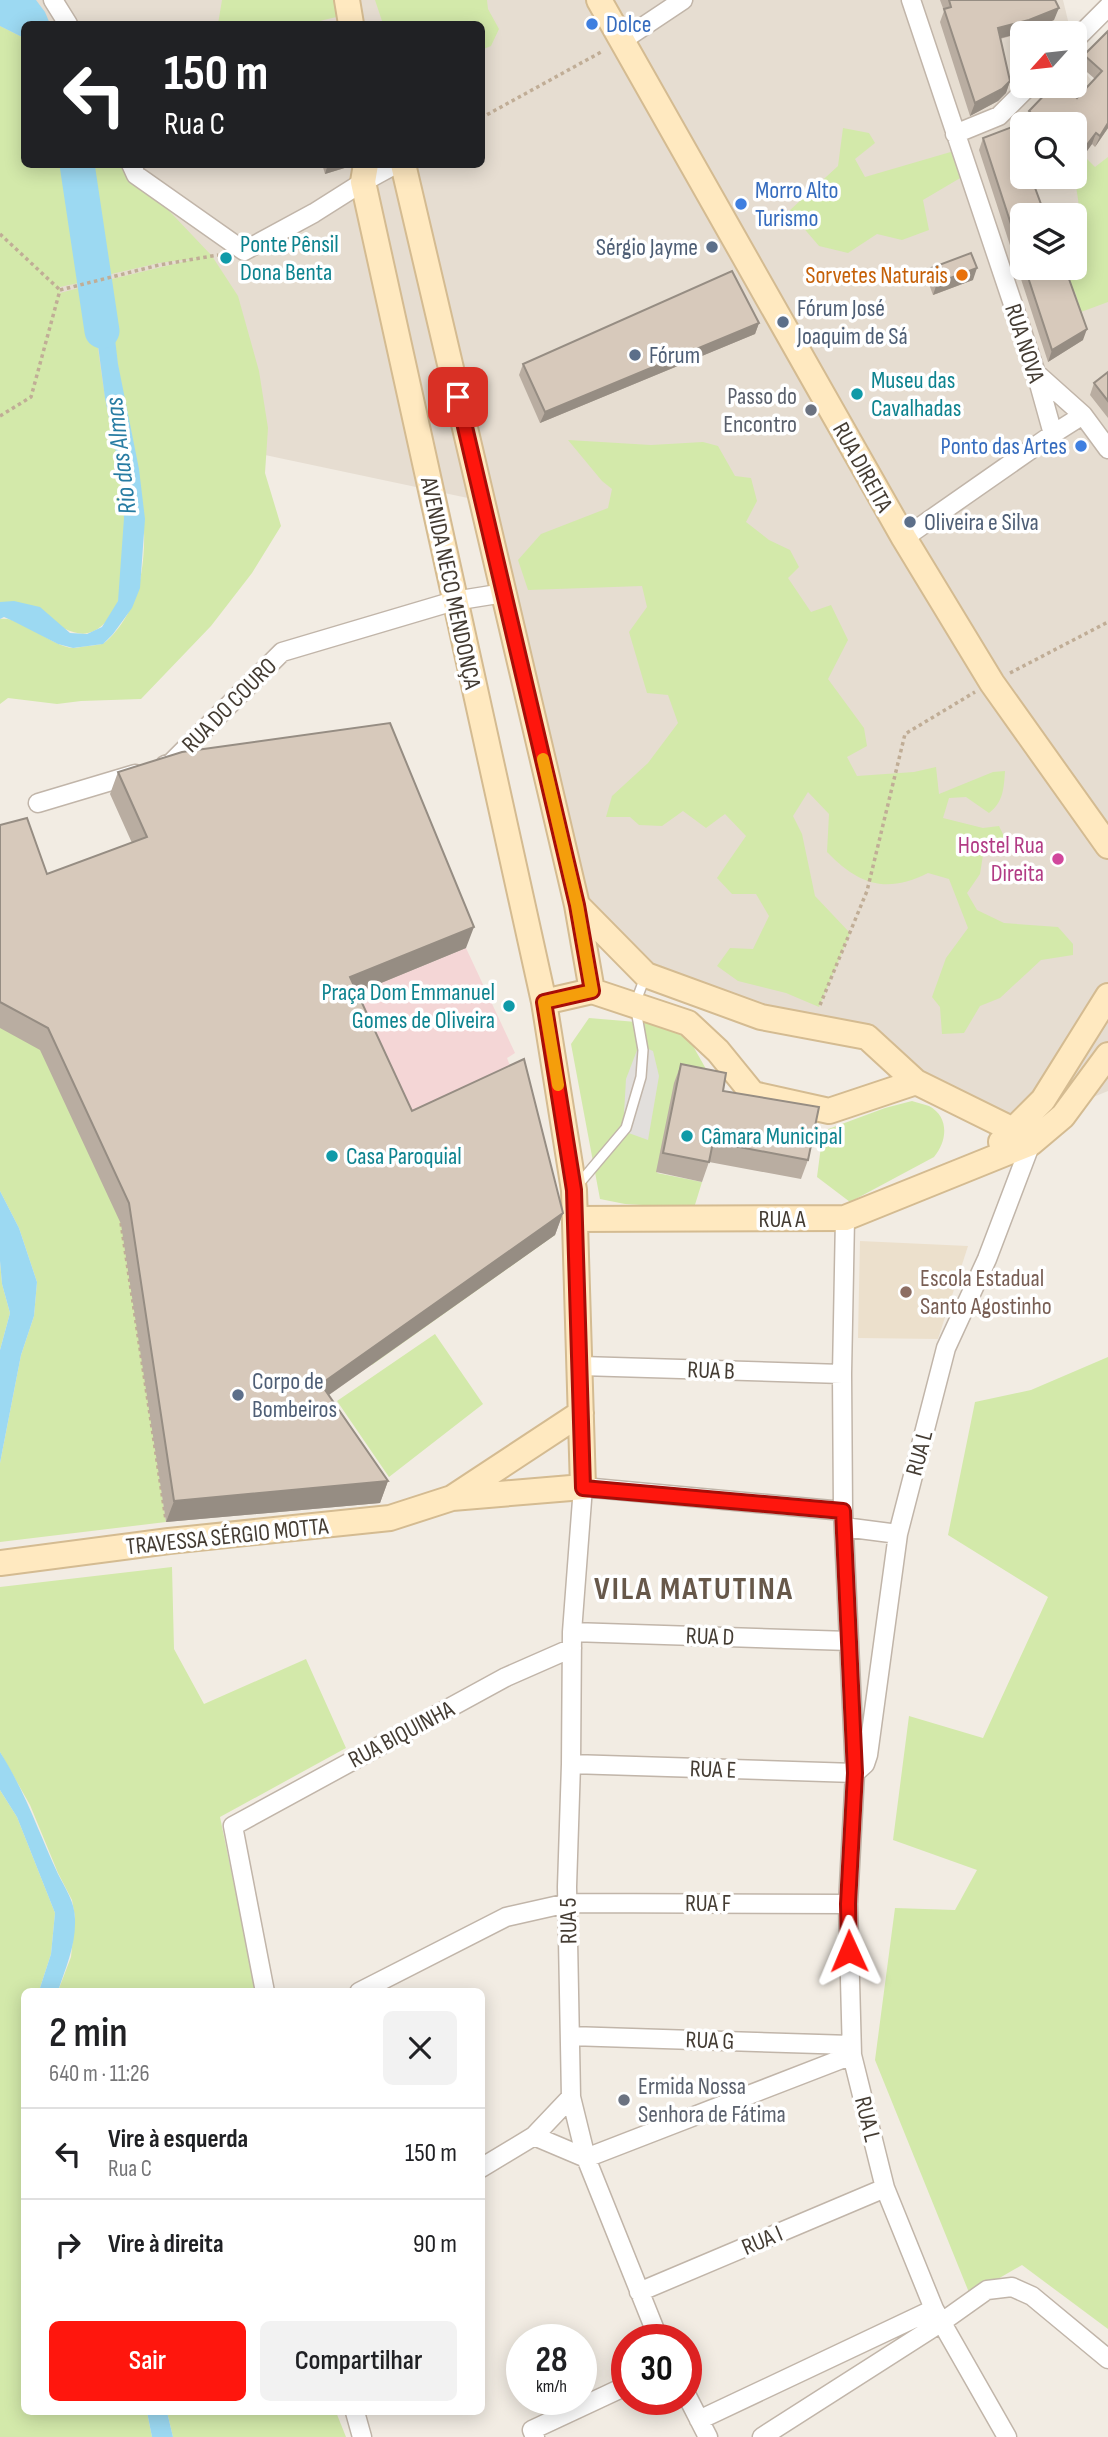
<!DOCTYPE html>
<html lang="pt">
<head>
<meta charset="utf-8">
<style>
  :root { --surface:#fff; --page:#f2f2f2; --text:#202124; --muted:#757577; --line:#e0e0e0; --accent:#ff160d }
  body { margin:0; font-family:"Sofia Sans Condensed",sans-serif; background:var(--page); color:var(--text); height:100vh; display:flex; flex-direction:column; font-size:26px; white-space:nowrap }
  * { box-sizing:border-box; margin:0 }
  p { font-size:23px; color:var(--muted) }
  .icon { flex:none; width:38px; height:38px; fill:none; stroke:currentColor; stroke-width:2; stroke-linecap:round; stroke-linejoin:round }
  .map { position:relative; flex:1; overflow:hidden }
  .drawer { position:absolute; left:21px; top:1988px; width:464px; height:427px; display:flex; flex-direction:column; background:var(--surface); border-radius:10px; box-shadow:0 4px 18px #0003 }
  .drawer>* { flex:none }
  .banner { position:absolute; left:21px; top:21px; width:464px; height:147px; border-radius:10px; box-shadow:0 4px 18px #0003; background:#202124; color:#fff; overflow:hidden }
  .needle { width:46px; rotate:243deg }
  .controls { position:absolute; left:1010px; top:21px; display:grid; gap:14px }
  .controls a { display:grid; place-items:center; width:77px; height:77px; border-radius:10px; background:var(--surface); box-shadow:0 4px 18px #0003; font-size:35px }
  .speed { position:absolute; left:506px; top:2324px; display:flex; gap:14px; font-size:35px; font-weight:700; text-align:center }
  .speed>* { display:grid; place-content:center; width:91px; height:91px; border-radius:50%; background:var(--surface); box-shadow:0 4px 18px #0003; line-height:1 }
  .speed small { font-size:18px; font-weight:400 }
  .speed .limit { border:10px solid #d22; background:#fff; color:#111 }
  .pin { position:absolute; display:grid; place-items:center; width:60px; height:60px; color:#fff; margin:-30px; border-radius:14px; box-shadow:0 4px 10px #0006 }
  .me { position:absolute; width:77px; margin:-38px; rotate:359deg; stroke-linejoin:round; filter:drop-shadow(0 0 5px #0008) }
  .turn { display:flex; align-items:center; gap:24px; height:147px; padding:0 28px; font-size:32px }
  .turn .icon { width:91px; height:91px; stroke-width:2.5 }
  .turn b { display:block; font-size:49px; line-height:60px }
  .round { display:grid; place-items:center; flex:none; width:74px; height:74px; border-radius:10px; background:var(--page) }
  .headline { display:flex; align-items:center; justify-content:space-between; height:119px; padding:0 28px }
  h1 { font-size:42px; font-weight:600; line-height:52px }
  .primary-button { display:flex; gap:14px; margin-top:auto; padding:14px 28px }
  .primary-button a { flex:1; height:80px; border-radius:10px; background:var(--accent); color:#fff; font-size:28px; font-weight:600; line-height:80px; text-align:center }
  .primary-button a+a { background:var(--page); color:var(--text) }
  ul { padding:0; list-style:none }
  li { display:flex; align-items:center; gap:21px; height:91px; padding:0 28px; border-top:2px solid var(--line) }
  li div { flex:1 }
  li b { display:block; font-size:26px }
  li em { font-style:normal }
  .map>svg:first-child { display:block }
</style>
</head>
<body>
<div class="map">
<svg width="1108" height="2437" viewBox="0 0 1108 2437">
  <rect width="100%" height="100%" fill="#f2ece3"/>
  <path fill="#e6ddd1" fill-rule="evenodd" d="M0 0H1063L1071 33H1022V86H1074L1075 46 1080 66 1108 101V1091L1013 1130 891 1059 761 1017 646 975 577 905 482 501 265 455 0 391ZM24 24H481V164H24ZM1022 124H1074V177H1022ZM1022 215H1074V268H1022Z"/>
  <path fill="#ece0cc" d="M860 1241 968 1246 938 1339 858 1338Z"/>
  <path fill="#f4d6d6" d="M466 948 515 1053 507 1058 516 1081 404 1133 342 999Z"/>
  <path fill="#d3e9aa" d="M222 0H341L345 15 307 24H218Z
    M375 0H487L488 9 499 29 491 46 481 50V24H383Z
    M0 26 24 38V164L65 165 73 231 88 281 60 287V293L90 285C95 323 99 360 105 397 109 423 117 449 121 476 125 503 127 580 117 604 112 616 102 630 88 633 65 639 32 601 0 602Z
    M843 128 869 133 875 143 855 159 865 177 954 151 967 174 923 200 929 230 902 240 877 234 848 253 819 246 789 211 838 166Z
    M1076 148 1095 167 1108 157V302L1081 312 1075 292 1065 290 1059 268H1074L1075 220 1080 217C1079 196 1070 166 1076 148Z
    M90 165H131L136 176 212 256 238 296 259 371 268 428 265 473 281 526 252 573 211 626 141 699 81 701 57 704 8 698 0 704V619C21 615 50 646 73 648 78 648 84 646 89 646 93 645 100 645 104 643 111 638 117 630 122 623 168 557 130 438 118 365 113 337 113 308 108 280L199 258 159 263 107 275C98 239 96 202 90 165Z
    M568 440 651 445 703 442 718 446 735 476 751 478 757 501 746 522 769 540 790 550 799 567 788 578 811 612 831 605 848 640 828 679 864 728 867 746 847 757 857 776 914 772 936 767 939 794 993 772 1005 771C1004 788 1003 803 989 813L966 797 949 798 943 818 983 828 999 826 1005 838 999 849 983 855 980 874 967 893 977 910 1004 923 1058 927 1073 944V955L1041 960 1000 998 980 1006 964 1033 942 1034 940 1007 932 997 946 958 968 928 949 879 928 873C886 894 859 885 827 852L829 814 808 792 793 816 802 834 815 896 850 933 819 1007 786 993 738 981 717 966 730 948 753 949 769 916 756 894H732L717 878 746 836 725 814 706 828 683 811 662 826 639 825 630 817H606L612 796 648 763 678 723 668 695 647 693 629 632 647 607 642 586 528 590 518 560 541 534 608 508 612 489 602 481Z
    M0 845 40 896 351 1098 555 1235 372 1365 328 1275 146 1384 166 1522 0 1542V1463L21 1355 34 1316 37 1282 19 1228 0 1191Z
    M589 1018 672 1025 693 1046 719 1092 657 1173 702 1182 694 1208 625 1204 600 1199 571 1044Z
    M912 1101C917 1103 924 1104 929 1106 950 1117 947 1142 934 1157L850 1202 817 1177 823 1131 885 1108Z
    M0 1261 2 1284 10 1313 0 1350Z
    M435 1334 483 1404 389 1477 337 1401Z
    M1108 1357V2329L1022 2265 970 2295 875 2060 895 1908 955 1910 977 1870 893 1840 909 1716 983 1738 1048 1597 948 1535 975 1402 1031 1390Z
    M172 1567 174 1649 204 1704 306 1659 346 1748 220 1817 256 1991H58L71 1957 75 1917 72 1900 58 1873 30 1805 0 1752V1587Z
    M0 1790 17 1817 55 1913 51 1954 39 1991 24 1992V2412H147L152 2437H0Z
    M167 2412H336L346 2437H173Z"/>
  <path fill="#e2dfdc" d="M639 1045 653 1051 659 1076 648 1140 623 1131 626 1079Z"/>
  <path fill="#9cd9f2" d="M0 0H36L45 12 50 24H24V38L0 26Z
    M65 165H90C96 202 98 239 107 275L88 281 73 231Z
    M108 280 118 364 139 469 145 519 140 588 132 608 113 634 103 644 73 648 58 644 13 621 4 617 0 619V602L14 601 40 607 70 633 87 634 102 627 118 601 124 518 121 477 105 398 90 285Z
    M0 1191 19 1228 37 1282 34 1316 21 1355 0 1463V1350L10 1313 2 1284 0 1261Z
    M0 1752C26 1793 38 1831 58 1874 65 1888 75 1902 75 1919 76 1945 66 1967 58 1991H39L51 1954 55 1913 17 1817 0 1790Z
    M147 2412H167L173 2437H152Z"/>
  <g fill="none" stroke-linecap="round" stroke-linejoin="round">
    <path stroke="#9cd9f2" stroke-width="35" d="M77 164 102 331"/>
    <g stroke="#c1b5a9" stroke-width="12">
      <path id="lane" d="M577 1186 626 1128 641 1077 643 1050 635 1004 645 977"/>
    </g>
    <g stroke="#c1b5a9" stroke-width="21">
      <path id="street" d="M53 0 68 24
        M623 40 683 0
        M1074 41 1108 7
        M955 134 999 116 1029 86
        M131 164 136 175 244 251 314 213 363 182 396 164
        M1036 373 1083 415 1108 449
        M1053 434 1083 415
        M904 538 1053 434 1036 373 911 0
        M165 765 171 763 282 652 454 601 504 593
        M38 803 135 774
        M845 1218 842 1374 843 1511 855 1773 848 1904 852 2055 885 2188 934 2309 1007 2437
        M581 1366 842 1374
        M844 1527 898 1534
        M572 1632 849 1641
        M571 1764 855 1773
        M855 1773 865 1764 868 1755 898 1534 946 1348 987 1259 1031 1143
        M265 1992 233 1826 506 1677 572 1648
        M359 1992 506 1917 568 1903 848 1904
        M570 2036 851 2045
        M534 2136 586 2158 852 2055
        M481 2168 534 2136 571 2097
        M639 2292 885 2188
        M659 2340 586 2158 571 2097 567 1887 571 1764 572 1632 583 1487 843 1511
        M686 2394 708 2437
        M355 2412 362 2437
        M699 2420 934 2309
        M535 2437 532 2430 626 2386
        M762 2437 942 2322 987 2290 1012 2287 1032 2296 1108 2359"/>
    </g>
    <g stroke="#d4bb91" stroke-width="28">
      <path id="secondary" d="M347 0 351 24
        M599 0 904 538 992 683 1108 846
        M366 164 363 182 544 1002 574 1190 583 1487 452 1498
        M403 164 577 905 592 991
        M577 905 646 975 761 1017 867 1037 916 1082 1013 1130 1031 1143
        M544 1002 592 991 688 1023 718 1051 753 1094 829 1111 916 1082
        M1001 1142 1043 1100 1108 996
        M575 1219 845 1218 1031 1143 1063 1116 1108 1055
        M0 1563 169 1541 390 1518 452 1498 581 1413"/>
    </g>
    <path stroke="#c0ad96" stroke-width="3.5" stroke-dasharray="3.5 3.5" stroke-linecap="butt" d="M481 118 603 51
      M0 234 60 290
      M60 290 159 265 218 255
      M0 416 31 397 60 290
      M1010 673 1108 622
      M820 1005 867 891 905 734 975 692
      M121 1223 166 1520"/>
    <use href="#lane" stroke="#fff" stroke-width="9"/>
    <use href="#street" stroke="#fff" stroke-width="18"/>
    <use href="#secondary" stroke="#ffe9c0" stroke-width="24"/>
  </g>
  <path fill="#b9ada1" d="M940 0H1055L1054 20 1025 32 1000 39 1010 81 1006 93 998 101 970 116 940 22 944 11Z
    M1108 31V128L1095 147 1092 144 1082 158 1074 160V124H1022V268H1065L1083 340 1048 362 979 150 983 138 1025 122 1029 111 1077 98 1095 79 1080 66 1084 55Z
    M322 164H351V166L325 174Z
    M931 268 973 280 933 295 927 279Z
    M759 323 755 334 540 423 519 375 523 364Z
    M1108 372V418L1090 395 1094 383Z
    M118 772 466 948 357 993 412 1111 563 1213 555 1235 329 1395 388 1481 380 1503 166 1522 121 1224 40 1050 0 1028V825L47 874 132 843 110 794Z
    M681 1064 723 1091 808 1160 801 1179 709 1162 702 1182 656 1172 674 1083Z"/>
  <path fill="#968d83" d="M1059 8 1054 20 1025 32 993 40 998 28Z
    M1010 81 1006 93 998 101 970 116 975 103Z
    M1108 123V128L1095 147 1100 136Z
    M1096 133 1092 144 1082 158 1074 160V150Z
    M328 164H351V166L325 174Z
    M977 268 973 280 933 295 937 283Z
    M759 323 755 334 540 423 545 412Z
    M1087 329 1083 340 1048 362 1052 350Z
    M474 927 466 948 342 999 350 977Z
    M563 1213 555 1235 313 1406 321 1384Z
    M388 1481 380 1503 166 1522 174 1501Z"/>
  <path fill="#d7c9bb" stroke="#968d83" stroke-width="2" d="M949 0H1055L1059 8 1029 20 998 28 1010 81 1002 89 975 103 944 9 951 7Z
    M1108 31V123L1100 136 1096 133 1086 146 1074 150V124H1022V177H1031L1045 215H1022V258L983 138 1036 118 1029 111 1053 86H1064L1077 98 1102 71 1084 55Z
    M971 253 977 268 937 283 931 268Z
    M1025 268H1065L1087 329 1052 350Z
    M732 271 759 323 545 412 523 364Z
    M1108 372V401L1094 383Z
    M390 723 474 927 350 977 412 1111 524 1059 563 1213 321 1384 388 1481 174 1501 129 1203 48 1028 0 1002V825L27 818 47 874 147 837 118 772 182 752Z
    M681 1064 726 1073 723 1091 819 1107 808 1160 713 1142 709 1162 663 1153Z"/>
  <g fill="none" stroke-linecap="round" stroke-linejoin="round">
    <g stroke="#a60e08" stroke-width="18">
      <path id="route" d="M458 397 577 905 592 991 544 1002 574 1190 583 1488 843 1511 855 1773 848 1904 849 1951"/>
    </g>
    <use href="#route" stroke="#ff160d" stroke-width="12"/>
    <path stroke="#f59e0b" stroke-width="12" d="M543 759 577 905 592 991 544 1002 558 1085"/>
  </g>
  <g fill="#3f7fe0" stroke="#fff" stroke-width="2.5">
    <circle cx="592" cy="24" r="7"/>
    <circle cx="741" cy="204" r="7"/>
    <circle cx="1081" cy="446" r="7"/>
  </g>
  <g fill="#5c6f8a" stroke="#fff" stroke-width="2.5">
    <circle cx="712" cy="247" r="7"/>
    <circle cx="783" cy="322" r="7"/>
    <circle cx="635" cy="355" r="7"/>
    <circle cx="910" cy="522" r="7"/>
    <circle cx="238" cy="1395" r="7"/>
  </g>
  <g fill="#0f9aa8" stroke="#fff" stroke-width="2.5">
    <circle cx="226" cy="258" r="7"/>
    <circle cx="857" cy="394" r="7"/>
    <circle cx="509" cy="1006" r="7"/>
    <circle cx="687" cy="1136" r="7"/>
    <circle cx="332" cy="1156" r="7"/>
  </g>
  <circle fill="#e8710a" stroke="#fff" stroke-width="2.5" cx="962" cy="275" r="7"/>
  <g fill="#6b7280" stroke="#fff" stroke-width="2.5">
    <circle cx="811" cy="410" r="7"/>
    <circle cx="624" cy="2100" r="7"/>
  </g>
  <circle fill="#d1479c" stroke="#fff" stroke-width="2.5" cx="1058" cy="859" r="7"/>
  <circle fill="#8d6e63" stroke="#fff" stroke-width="2.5" cx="906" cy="1292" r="7"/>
  <g text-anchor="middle" stroke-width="7" stroke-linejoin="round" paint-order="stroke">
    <g font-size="24" fill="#366cbe" stroke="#fff" text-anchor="start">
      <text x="606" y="32">Dolce</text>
      <text x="755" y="198">Morro Alto<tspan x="755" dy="28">Turismo</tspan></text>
      <text x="1067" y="454" text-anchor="end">Ponto das Artes</text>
    </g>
    <g font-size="24" fill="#0d838f" stroke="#fff" text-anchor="start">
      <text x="240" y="252">Ponte Pênsil<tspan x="240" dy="28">Dona Benta</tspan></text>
      <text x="871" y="388">Museu das<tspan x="871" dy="28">Cavalhadas</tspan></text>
      <text x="495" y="1000" text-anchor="end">Praça Dom Emmanuel<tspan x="495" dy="28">Gomes de Oliveira</tspan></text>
      <text x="701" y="1144">Câmara Municipal</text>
      <text x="346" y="1164">Casa Paroquial</text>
    </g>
    <g font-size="24" fill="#4e5e75" stroke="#fff" text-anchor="start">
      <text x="698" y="255" text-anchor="end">Sérgio Jayme</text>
      <text x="797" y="316">Fórum José<tspan x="797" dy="28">Joaquim de Sá</tspan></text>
      <text x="649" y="363">Fórum</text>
      <text x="924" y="530">Oliveira e Silva</text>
      <text x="252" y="1389">Corpo de<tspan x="252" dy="28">Bombeiros</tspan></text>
    </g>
    <g font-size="24" fill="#c56008" stroke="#fff" text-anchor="end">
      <text x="948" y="283">Sorvetes Naturais</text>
    </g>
    <g font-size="24" fill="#443c33" stroke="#fff">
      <text transform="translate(1025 343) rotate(72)" y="8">RUA NOVA</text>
      <text transform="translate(863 467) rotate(61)" y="8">RUA DIREITA</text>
      <text transform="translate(451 583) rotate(78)" y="8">AVENIDA NECO MENDONÇA</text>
      <text transform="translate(229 705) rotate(-45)" y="8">RUA DO COURO</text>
      <text x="782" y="1227">RUA A</text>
      <text transform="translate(711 1370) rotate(2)" y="8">RUA B</text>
      <text transform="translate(919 1453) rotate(-75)" y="8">RUA L</text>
      <text transform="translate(227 1536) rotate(-6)" y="8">TRAVESSA SÉRGIO MOTTA</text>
      <text transform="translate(710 1636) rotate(2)" y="8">RUA D</text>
      <text transform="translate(401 1734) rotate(-28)" y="8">RUA BIQUINHA</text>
      <text transform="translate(713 1769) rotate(2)" y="8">RUA E</text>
      <text x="708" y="1911">RUA F</text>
      <text transform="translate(568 1921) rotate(-91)" y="8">RUA 5</text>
      <text transform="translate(710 2040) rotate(2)" y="8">RUA G</text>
      <text transform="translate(868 2119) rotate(76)" y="8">RUA L</text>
      <text transform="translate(762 2240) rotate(-23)" y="8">RUA I</text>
    </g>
    <g font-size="24" fill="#5b616d" stroke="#fff" text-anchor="end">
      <text x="797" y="404">Passo do<tspan x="797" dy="28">Encontro</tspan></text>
      <text x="638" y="2094" text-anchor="start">Ermida Nossa<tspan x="638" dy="28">Senhora de Fátima</tspan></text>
    </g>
    <g font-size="24" fill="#b23c85" stroke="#fff" text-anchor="end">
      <text x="1044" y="853">Hostel Rua<tspan x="1044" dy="28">Direita</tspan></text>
    </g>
    <g font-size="24" fill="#785e54" stroke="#fff" text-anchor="start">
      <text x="920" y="1286">Escola Estadual<tspan x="920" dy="28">Santo Agostinho</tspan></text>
    </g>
    <g font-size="26" font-style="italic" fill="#277ca3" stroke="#fff">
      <text transform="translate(120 456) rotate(-97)" y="9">Rio das Almas</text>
    </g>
    <g font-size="32" font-weight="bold" letter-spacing="2" fill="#67584a" stroke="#fff">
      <text x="694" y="1599">VILA MATUTINA</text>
    </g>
  </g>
</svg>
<div class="controls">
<a><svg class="needle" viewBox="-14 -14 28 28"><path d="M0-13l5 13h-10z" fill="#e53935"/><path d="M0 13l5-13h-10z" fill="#757577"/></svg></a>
<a><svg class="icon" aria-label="search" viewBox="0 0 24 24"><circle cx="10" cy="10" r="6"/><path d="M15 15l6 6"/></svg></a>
<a><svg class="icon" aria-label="layers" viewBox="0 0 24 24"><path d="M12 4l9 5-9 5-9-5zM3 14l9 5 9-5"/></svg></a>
</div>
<div class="speed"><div>28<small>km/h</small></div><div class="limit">30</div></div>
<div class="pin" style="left:458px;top:397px;background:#d93025"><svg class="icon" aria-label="arrive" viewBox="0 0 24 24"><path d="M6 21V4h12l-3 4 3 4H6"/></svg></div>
<svg class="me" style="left:849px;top:1951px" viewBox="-20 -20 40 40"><path d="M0-17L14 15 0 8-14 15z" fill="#ff160d" stroke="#fff" stroke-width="4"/></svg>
<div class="banner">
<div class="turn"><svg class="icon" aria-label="left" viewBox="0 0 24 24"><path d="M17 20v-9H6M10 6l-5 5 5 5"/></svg><div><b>150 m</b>Rua C</div></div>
</div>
<section class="drawer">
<div class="headline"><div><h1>2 min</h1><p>640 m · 11:26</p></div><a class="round"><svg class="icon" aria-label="close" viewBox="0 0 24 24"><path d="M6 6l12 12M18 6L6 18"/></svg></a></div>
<ul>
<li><svg class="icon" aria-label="left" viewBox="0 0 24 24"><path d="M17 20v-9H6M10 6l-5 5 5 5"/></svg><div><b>Vire à esquerda</b><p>Rua C</p></div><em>150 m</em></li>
<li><svg class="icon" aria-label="right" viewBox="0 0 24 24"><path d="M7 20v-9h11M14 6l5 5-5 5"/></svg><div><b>Vire à direita</b></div><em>90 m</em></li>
</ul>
<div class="primary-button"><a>Sair</a><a>Compartilhar</a></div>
</section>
</div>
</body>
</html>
